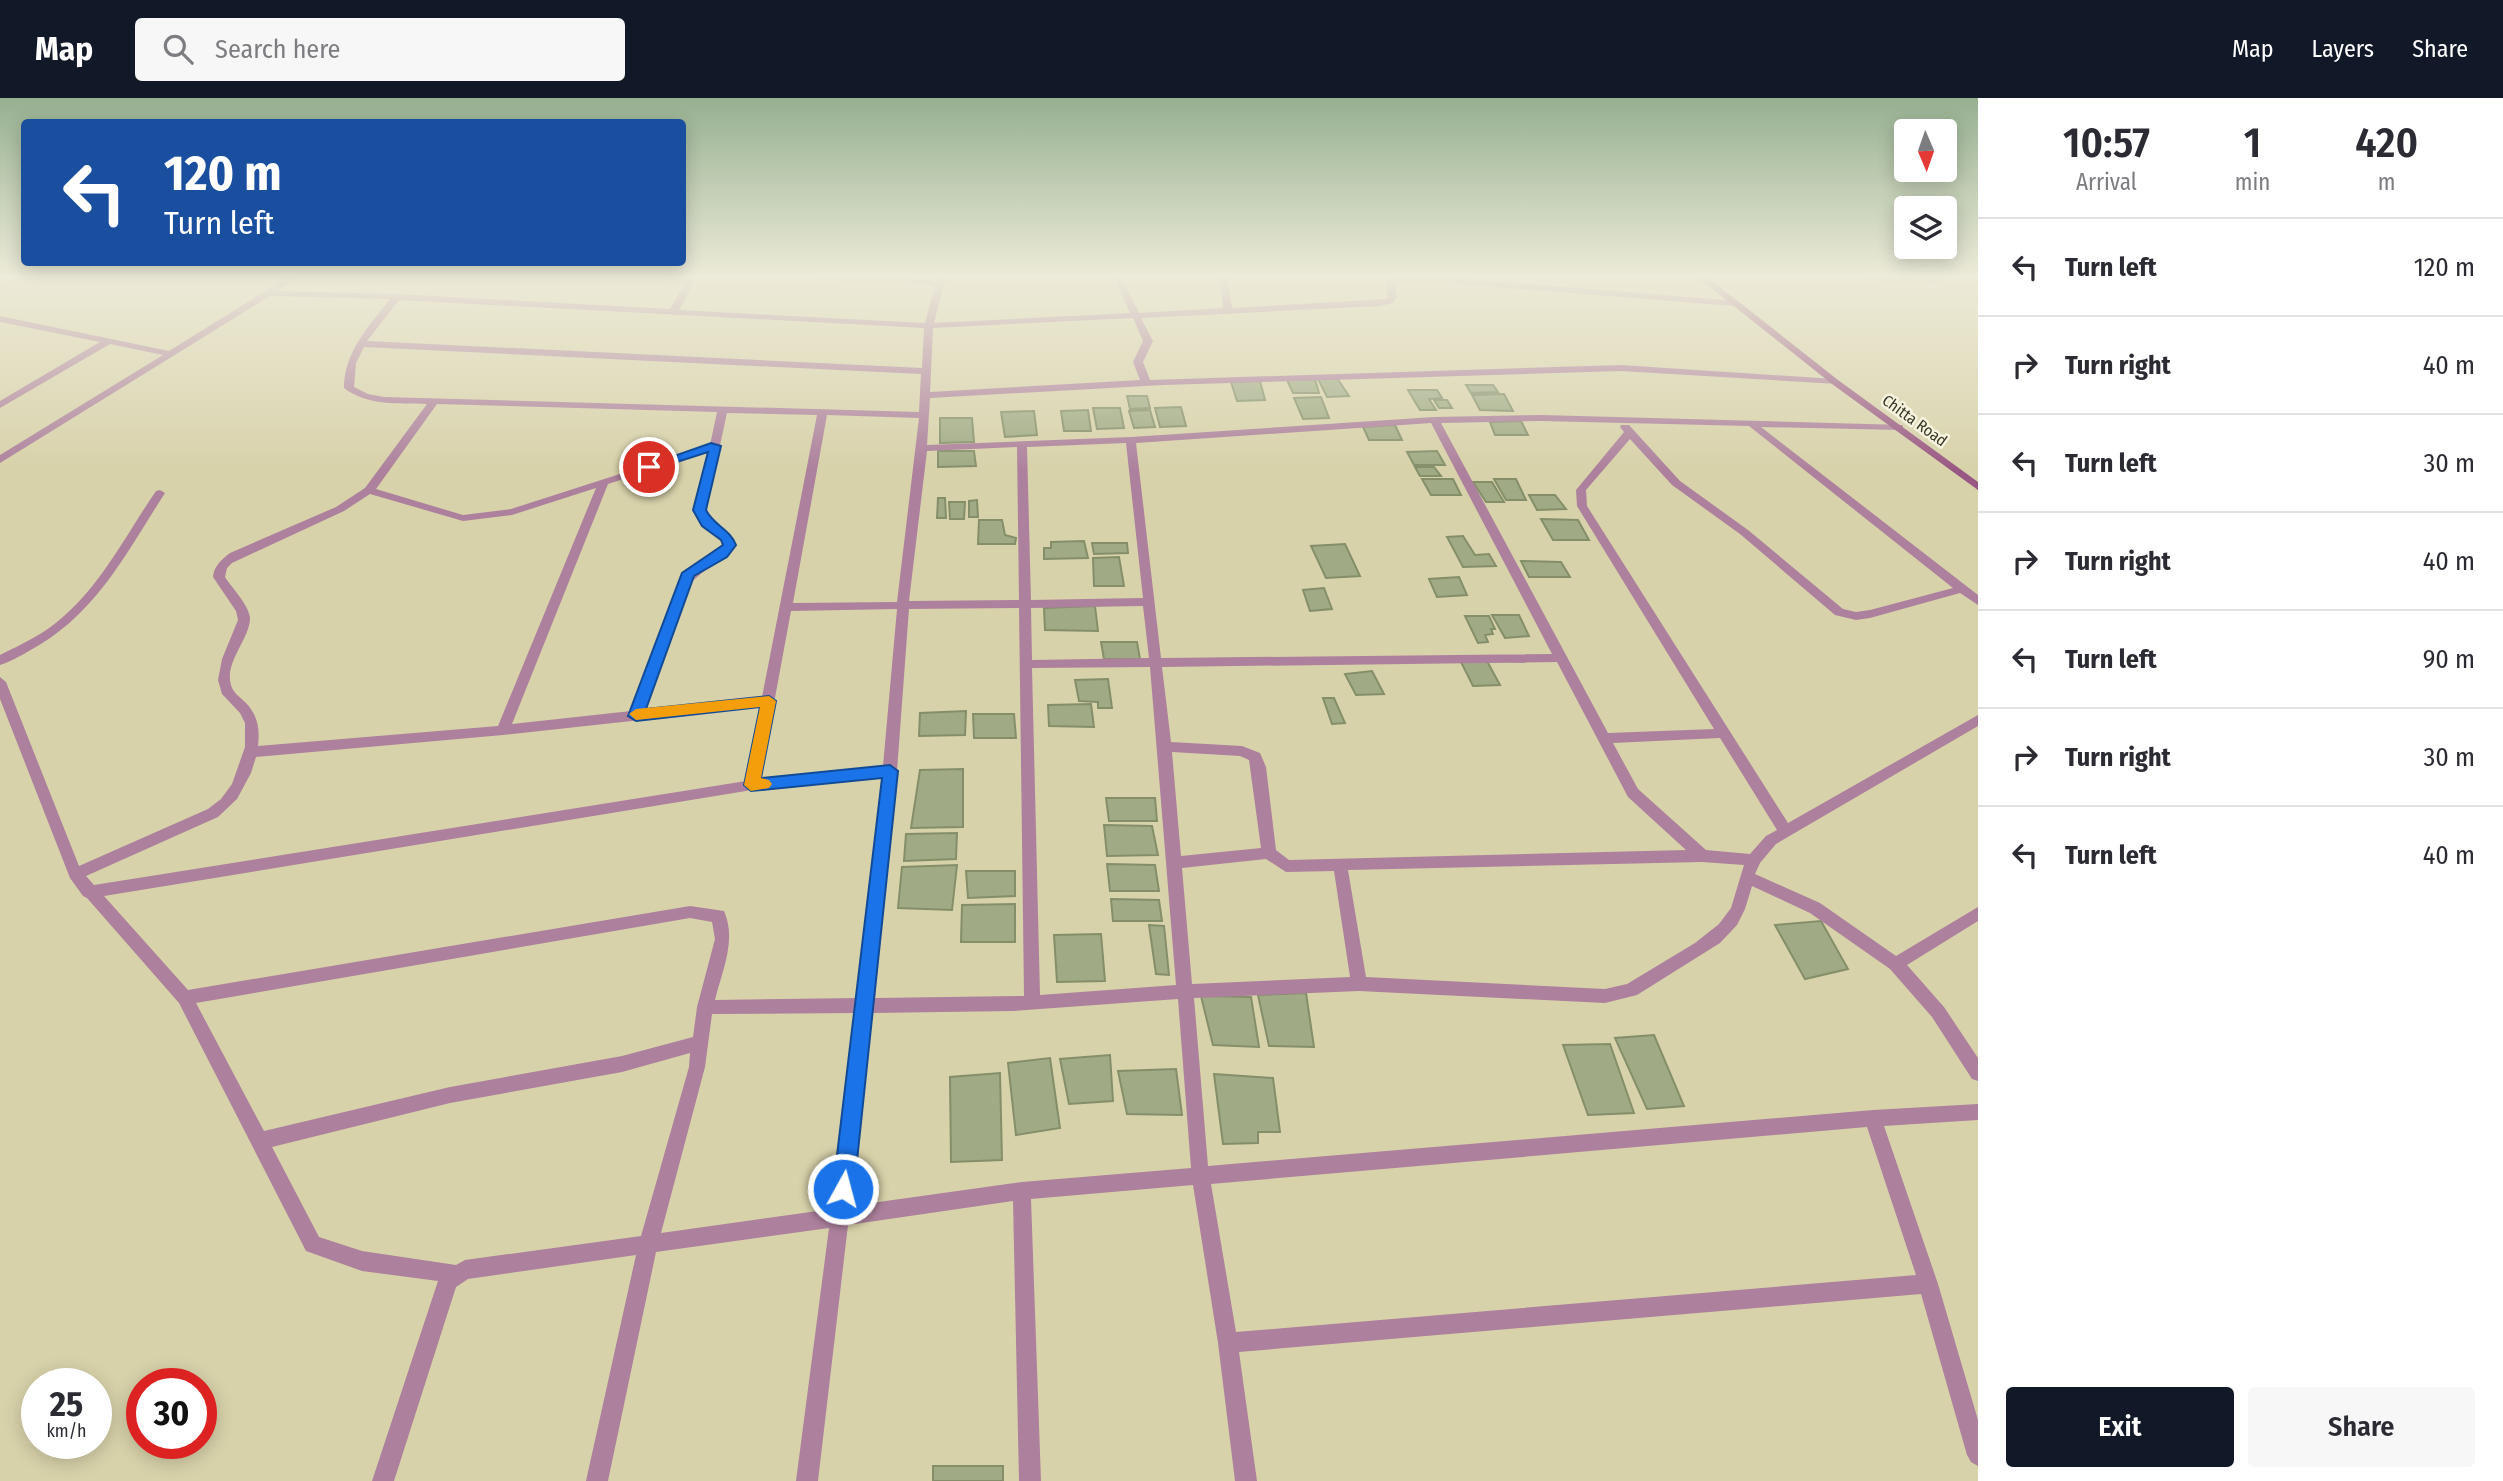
<!DOCTYPE html>
<html lang="en">
<head>
<meta charset="utf-8">
<style>
  :root { --surface:#fff; --page:#f7f7f7; --text:#2b2b33; --muted:#7c7c81; --line:#e1e1e2; --accent:#111827 }
  body { margin:0; font-family:"Fira Sans Condensed",sans-serif; background:var(--page); color:var(--text); height:100vh; display:flex; flex-direction:column; font-size:26px; white-space:nowrap }
  * { box-sizing:border-box; margin:0 }
  p { font-size:23px; color:var(--muted) }
  .icon { flex:none; width:38px; height:38px; fill:none; stroke:currentColor; stroke-width:2; stroke-linecap:round; stroke-linejoin:round }
  .map { position:relative; flex:1; overflow:hidden }
  .details { display:flex; flex-direction:column; background:var(--surface); width:525px }
  .details>* { flex:none }
  .hud { position:absolute; left:21px; top:21px; width:665px; height:147px; border-radius:7px; box-shadow:0 4px 18px #0003; background:#1a4fa0; color:#fff; overflow:hidden }
  .needle { width:46px; rotate:178deg }
  .controls { position:absolute; left:1894px; top:21px; display:grid; gap:14px }
  .controls a { display:grid; place-items:center; width:63px; height:63px; border-radius:7px; background:var(--surface); box-shadow:0 4px 18px #0003; font-size:35px }
  .speed { position:absolute; left:21px; top:1270px; display:flex; gap:14px; font-size:35px; font-weight:700; text-align:center }
  .speed>* { display:grid; place-content:center; width:91px; height:91px; border-radius:50%; background:var(--surface); box-shadow:0 4px 18px #0003; line-height:1 }
  .speed small { font-size:18px; font-weight:400 }
  .speed .limit { border:10px solid #d22; background:#fff; color:#111 }
  .pin { position:absolute; display:grid; place-items:center; width:60px; height:60px; color:#fff; margin:-30px; border:4px solid #fff; border-radius:50%; box-shadow:0 2px 7px #0007 }
  .me { position:absolute; width:77px; margin:-38px; rotate:7deg; stroke-linejoin:round; filter:drop-shadow(0 0 5px #0008) }
  .turn { display:flex; align-items:center; gap:24px; height:147px; padding:0 28px; font-size:32px }
  .turn .icon { width:91px; height:91px; stroke-width:2.5 }
  .turn b { display:block; font-size:49px; line-height:60px }
  .eta { display:flex; justify-content:space-evenly; align-items:center; height:119px; text-align:center }
  .eta b { font-size:42px; font-weight:600; line-height:49px }
  .action { display:flex; gap:14px; margin-top:auto; padding:14px 28px }
  .action a { flex:1; height:80px; border-radius:7px; background:var(--accent); color:#fff; font-size:28px; font-weight:600; line-height:80px; text-align:center }
  .action a+a { background:var(--page); color:var(--text) }
  ul { padding:0; list-style:none }
  li { display:flex; align-items:center; gap:21px; height:98px; padding:0 28px; border-top:2px solid var(--line) }
  li div { flex:1 }
  li b { display:block; font-size:26px }
  li em { font-style:normal }
  header { display:flex; align-items:center; gap:42px; box-sizing:border-box; height:98px; padding:0 35px; background:var(--accent); color:#fff }
  header strong { font-size:33px }
  nav { display:flex; gap:38px; margin-inline-start:auto; font-size:24px }
  .search { width:490px; height:63px; background:var(--page); display:flex; align-items:center; gap:18px; box-sizing:border-box; padding:0 24px; border-radius:7px; color:var(--muted); font-size:26px }
  main { display:flex; flex:1; min-height:0 }
  .map>svg:first-child { display:block }
</style>
</head>
<body>
<header>
<strong>Map</strong>
<div class="search"><svg class="icon" aria-label="search" viewBox="0 0 24 24"><circle cx="10" cy="10" r="6"/><path d="M15 15l6 6"/></svg>Search here</div>
<nav><a>Map</a><a>Layers</a><a>Share</a></nav>
</header>
<main>
<div class="map">
<svg width="1978" height="1383" viewBox="0 0 1978 1383">
  <rect width="100%" height="100%" fill="#d8d2aa"/>
  <path fill="#a0ab85" stroke="#848f6a" stroke-width="2" d="M1337 280 1349 298 1327 299 1318 281Z
    M1315 281 1319 295H1293L1287 282Z
    M1260 283 1265 302 1237 303 1231 284Z
    M1466 287H1493L1498 294 1471 295Z
    M1408 292H1437L1442 300 1429 301 1436 312H1420Z
    M1504 296 1513 313 1480 312 1472 297Z
    M1127 298H1147L1150 310 1130 311Z
    M1321 299 1329 320 1303 321 1294 300Z
    M1434 302H1447L1452 310H1439Z
    M1181 309 1186 328 1160 329 1155 310Z
    M1093 310H1120L1124 330 1097 331Z
    M1088 312 1091 333H1064L1061 313Z
    M1150 312 1155 329 1134 330 1129 313Z
    M1034 313 1037 337 1005 339 1001 314Z
    M940 320H972L974 344 940 345Z
    M1521 323 1528 337H1495L1490 324Z
    M1395 327 1402 342H1369L1363 329Z
    M938 353H974L976 368 938 369Z
    M1437 353 1445 367H1414L1407 354Z
    M1415 369H1434L1441 378H1420Z
    M1422 381H1453L1461 397H1431Z
    M1494 381H1516L1526 402H1506Z
    M1473 384H1492L1504 404H1486Z
    M1529 397H1555L1566 411 1537 412Z
    M938 400H945L946 420H937Z
    M977 402 978 419H969V403Z
    M949 404H965L964 421H950Z
    M1541 421 1578 422 1589 442H1553Z
    M979 422H1002L1005 437 1016 440 1015 446H978Z
    M1463 438 1475 457 1489 456 1496 468 1463 469 1447 439Z
    M1084 443 1088 460 1044 461V450H1051V444Z
    M1092 445H1127L1128 455 1094 456Z
    M1345 446 1360 478 1326 480 1311 448Z
    M1119 459 1124 488H1094L1093 460Z
    M1521 463 1561 464 1570 479H1529Z
    M1459 479 1467 497 1437 499 1429 481Z
    M1324 490 1332 511 1310 513 1303 492Z
    M1095 508 1098 533 1045 532 1044 510Z
    M1492 517H1519L1529 538 1505 540Z
    M1465 518H1489L1495 531H1491L1493 536 1485 537 1488 544 1478 545Z
    M1101 544H1137L1140 561H1104Z
    M1487 563 1500 587 1473 588 1461 564Z
    M1372 573 1384 596 1356 597 1345 576Z
    M1108 581 1112 610H1098V604L1079 603 1075 582Z
    M1323 600H1334L1345 625 1332 626Z
    M1091 606 1094 629 1049 628 1048 607Z
    M966 613 965 637 919 638 920 615Z
    M973 616H1014L1016 640H974Z
    M963 671V729L911 730 920 672Z
    M1106 700H1155L1157 723H1109Z
    M1104 727 1152 728 1158 757 1107 758Z
    M957 735 956 761 904 763 906 736Z
    M1107 766 1155 767 1159 793H1110Z
    M957 767 952 812 898 810 902 769Z
    M966 773H1015V798L968 800Z
    M1111 801 1159 802 1162 823H1113Z
    M1015 806V844H961L962 807Z
    M1821 823 1848 871 1805 881 1775 827Z
    M1149 827 1164 828 1169 877 1156 876Z
    M1101 836 1105 883 1057 884 1054 837Z
    M1306 895 1314 949 1269 948 1258 897Z
    M1201 898 1251 899 1259 949 1213 947Z
    M1654 937 1684 1008 1647 1011 1615 940Z
    M1610 946 1634 1015 1588 1017 1563 947Z
    M1110 957 1113 1003 1069 1006 1060 961Z
    M1050 960 1060 1030 1016 1037 1008 965Z
    M1176 971 1182 1017 1127 1016 1118 973Z
    M1000 975 1002 1062 951 1064 950 979Z
    M1214 976 1273 980 1280 1034H1258V1045L1223 1046Z
    M933 1368H1003V1383H933Z"/>
  <g fill="none" stroke-linecap="round" stroke-linejoin="round">
    <path fill="#ad819d" fill-rule="evenodd" d="M289 178H300L278 193 397 196 670 211 689 178H698L679 212 925 225 935 187 814 181 810 178 937 182 938 178H946L934 225 1130 215 1113 178H1121L1139 215 1223 210 1219 178H1227L1232 210 1387 201V183L1399 178H1432L1737 203 1738 205 1734 208 1407 182 1395 184 1397 199 1393 205 1379 208 1141 220 1153 243 1143 264 1150 282 1621 267 1835 281 1840 284 1838 286 1621 273 1163 287 930 300 927 347 1131 339 1434 319 1542 317 1903 327V331L1899 332 1761 329 1978 497V507L1960 495 1870 520 1856 522 1835 517 1740 436 1672 387 1630 341 1586 392 1587 408 1788 725 1978 617V628L1776 746 1760 765 1755 776 1820 805 1896 858 1978 809V823L1907 867 1944 909 1978 960V983L1972 981 1932 919 1890 871 1810 815 1752 788 1745 811 1737 827 1720 845 1637 897 1605 905 1359 893 1194 900 1208 1068 1873 1012 1978 1006V1022L1884 1028 1938 1186 1978 1322V1368L1971 1364 1967 1357 1921 1196 1239 1254 1257 1383H1235L1218 1245 1193 1087 1031 1101 1041 1383H1019L1013 1103 848 1127 818 1383H796L829 1130 656 1154 608 1383H586L636 1157 468 1181 456 1189 394 1383H372L438 1183 362 1173 306 1153 179 905 87 800 83 798 70 780 0 601V579L6 584 79 768 208 711 221 701 232 686 245 649V625L240 615 222 596 218 582 222 561 238 522 236 513 213 479C214 468 221 462 230 455L336 409 365 390 427 306C399 305 367 308 344 290 344 254 369 228 390 201L270 198 0 365V357L163 257 110 246 0 310V303L100 244 0 224V218L169 253ZM399 202 924 230 922 270 367 243ZM1133 220 1143 243 1133 264 1140 282 930 294 933 230ZM364 249 921 276 919 314 384 299 368 296 354 289 356 265ZM437 306 717 314 710 347 511 411 463 417 376 391ZM727 315 817 317 762 599 644 612 690 485 735 447C728 432 712 427 706 412ZM827 317 919 320 897 504 793 505ZM1542 323 1749 328 1953 490 1870 512 1856 514 1843 511 1748 432 1680 383 1629 327H1621L1620 329 1624 334 1576 392 1577 408 1714 631 1608 635 1441 325ZM1431 325 1552 556 1161 560 1136 345ZM1126 345 1143 500 1031 502 1027 349ZM1017 349 1019 502 909 503 927 353ZM708 354 694 412C700 427 715 433 723 446L689 471 678 484 631 613 512 626 608 386ZM596 390 498 628 258 648C260 631 258 617 245 604 240 599 233 595 231 587 224 564 250 541 250 520 249 507 232 490 225 479L227 470 232 465 344 413 370 396 463 423 512 417ZM1143 508 1149 560 1032 562 1031 510ZM1019 510 1024 898 875 900 897 673 909 511ZM897 511 883 668 760 681 791 513ZM1557 564 1628 699 1686 752 1289 762 1276 752 1266 669 1260 655 1242 648 1171 644 1162 569ZM1150 569 1176 887 1040 897 1032 570ZM760 609 746 683 94 787 86 778 218 719 237 701 251 675 256 659 503 637ZM1720 640 1777 732 1766 738 1750 756 1706 752 1638 691 1613 645ZM1172 654 1240 658 1249 662 1261 750 1181 758ZM882 679 859 900 715 902C722 873 737 842 724 813L690 808 188 892 104 798 752 692ZM1266 761 1286 774 1334 773 1350 879 1192 886 1182 770ZM1702 764 1744 767 1731 810 1719 826 1695 845 1627 886 1605 891 1366 879 1348 772ZM690 820 712 824 715 841 697 909 693 939 622 958 450 989 264 1033 196 905ZM1178 901 1191 1070 1022 1084 850 1108 873 915 1013 913ZM857 915 832 1111 661 1135 705 969 712 916ZM690 955 689 969 641 1138 465 1162 456 1167 362 1153 319 1139 272 1049 450 1005 622 974ZM1867 1029 1916 1177 1236 1234 1211 1086Z
      M1861 178 1933 180 1944 178 1942 184 1933 186 1865 181Z
      M160 392 165 395C125 457 96 517 29 553 20 558 10 564 0 567V557C22 546 46 535 64 518 103 484 127 435 156 393Z"/>
    <path fill="#995883" fill-rule="evenodd" d="M1696 178H1706L1838 282 1978 384V392L1832 286Z"/>
  </g>
  <linearGradient id="sky" x2="0" y2="1"><stop stop-color="#96b090"/><stop offset="0.48" stop-color="#edebd9"/><stop offset="1" stop-color="#edebd9" stop-opacity="0"/></linearGradient>
  <rect width="1978" height="372" fill="url(#sky)"/>
  <path fill="#1a73e8" stroke="#114b97" stroke-width="2" d="M711 345 721 348 706 412C713 427 730 431 736 447L727 459 694 478 646 611 769 598 776 603 761 680 890 667 898 673 854 1091 851 1099 843 1102 836 1099 833 1091 882 680 751 693 744 687 760 609 636 623 628 618 682 475 723 447 721 442 702 428 693 412 708 354 649 373 643 369Z"/>
  <path fill="#f59e0b" d="M769 598 776 603 761 680 769 682 772 686 769 690 751 693 744 687 760 609 636 622 629 616 636 611Z"/>
  <g text-anchor="middle" stroke-width="5" stroke-linejoin="round" paint-order="stroke">
    <g font-size="16" fill="#393726" stroke="#f5f2de">
      <text transform="translate(1915 322) rotate(36)" y="6">Chitta Road</text>
    </g>
  </g>
</svg>
<div class="controls">
<a><svg class="needle" viewBox="-14 -14 28 28"><path d="M0-13l5 13h-10z" fill="#e53935"/><path d="M0 13l5-13h-10z" fill="#7c7c81"/></svg></a>
<a><svg class="icon" aria-label="layers" viewBox="0 0 24 24"><path d="M12 4l9 5-9 5-9-5zM3 14l9 5 9-5"/></svg></a>
</div>
<div class="speed"><div>25<small>km/h</small></div><div class="limit">30</div></div>
<div class="pin" style="left:649px;top:369px;background:#d93025"><svg class="icon" aria-label="arrive" viewBox="0 0 24 24"><path d="M6 21V4h12l-3 4 3 4H6"/></svg></div>
<svg class="me" style="left:843px;top:1091px" viewBox="-20 -20 40 40"><circle r="17" fill="#1a73e8" stroke="#fff" stroke-width="3"/><path d="M0-11L8 9 0 5-8 9z" fill="#fff"/></svg>
<div class="hud">
<div class="turn"><svg class="icon" aria-label="left" viewBox="0 0 24 24"><path d="M17 20v-9H6M10 6l-5 5 5 5"/></svg><div><b>120 m</b>Turn left</div></div>
</div>
</div>
<section class="details">
<div class="eta">
<div><b>10:57</b><p>Arrival</p></div>
<div><b>1</b><p>min</p></div>
<div><b>420</b><p>m</p></div>
</div>
<ul>
<li><svg class="icon" aria-label="left" viewBox="0 0 24 24"><path d="M17 20v-9H6M10 6l-5 5 5 5"/></svg><div><b>Turn left</b></div><em>120 m</em></li>
<li><svg class="icon" aria-label="right" viewBox="0 0 24 24"><path d="M7 20v-9h11M14 6l5 5-5 5"/></svg><div><b>Turn right</b></div><em>40 m</em></li>
<li><svg class="icon" aria-label="left" viewBox="0 0 24 24"><path d="M17 20v-9H6M10 6l-5 5 5 5"/></svg><div><b>Turn left</b></div><em>30 m</em></li>
<li><svg class="icon" aria-label="right" viewBox="0 0 24 24"><path d="M7 20v-9h11M14 6l5 5-5 5"/></svg><div><b>Turn right</b></div><em>40 m</em></li>
<li><svg class="icon" aria-label="left" viewBox="0 0 24 24"><path d="M17 20v-9H6M10 6l-5 5 5 5"/></svg><div><b>Turn left</b></div><em>90 m</em></li>
<li><svg class="icon" aria-label="right" viewBox="0 0 24 24"><path d="M7 20v-9h11M14 6l5 5-5 5"/></svg><div><b>Turn right</b></div><em>30 m</em></li>
<li><svg class="icon" aria-label="left" viewBox="0 0 24 24"><path d="M17 20v-9H6M10 6l-5 5 5 5"/></svg><div><b>Turn left</b></div><em>40 m</em></li>
</ul>
<div class="action"><a>Exit</a><a>Share</a></div>
</section>
</main>
</body>
</html>
